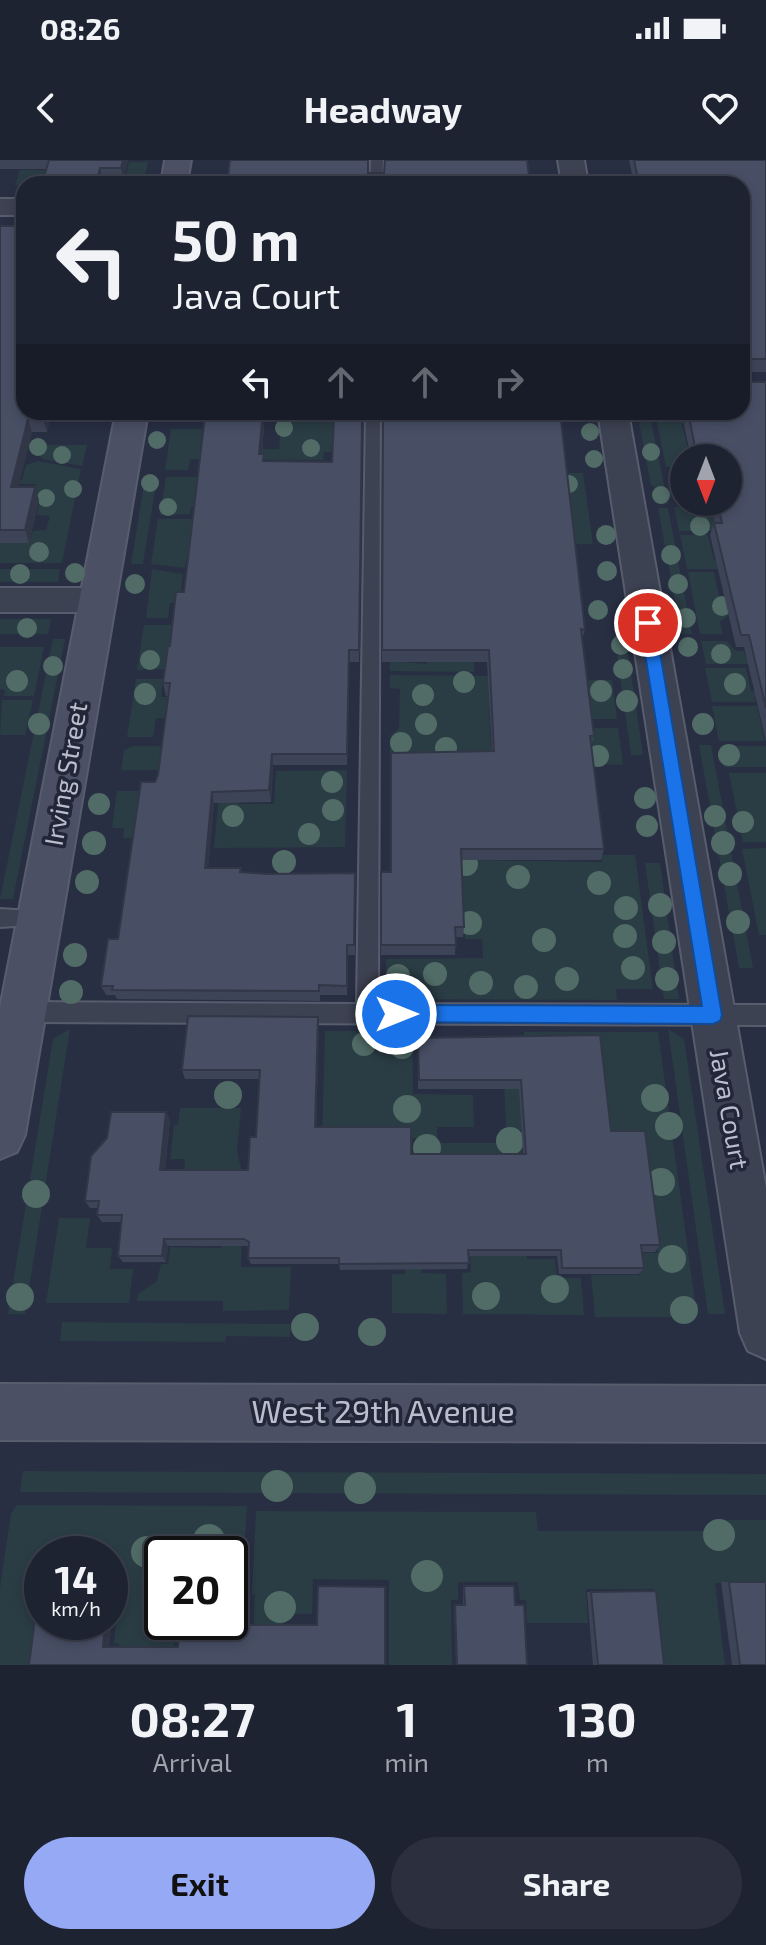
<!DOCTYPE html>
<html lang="en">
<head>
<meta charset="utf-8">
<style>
  :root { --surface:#1e2332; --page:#2b2f3e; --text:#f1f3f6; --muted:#a1a4ac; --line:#3c404d; --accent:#96a9f5 }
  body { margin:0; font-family:"Exo 2",sans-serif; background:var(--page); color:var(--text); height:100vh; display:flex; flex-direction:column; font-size:30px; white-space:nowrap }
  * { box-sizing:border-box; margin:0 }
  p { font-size:26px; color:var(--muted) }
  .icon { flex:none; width:44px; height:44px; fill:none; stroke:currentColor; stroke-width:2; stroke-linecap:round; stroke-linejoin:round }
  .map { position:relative; height:1505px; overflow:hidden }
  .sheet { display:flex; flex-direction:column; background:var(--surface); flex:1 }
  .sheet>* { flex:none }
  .top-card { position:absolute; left:16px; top:16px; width:734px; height:244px; border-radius:24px; box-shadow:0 4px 12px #0003,0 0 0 2px var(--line); background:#1e2332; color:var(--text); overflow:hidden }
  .needle { width:52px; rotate:180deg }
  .tools { position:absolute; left:670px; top:284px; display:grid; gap:16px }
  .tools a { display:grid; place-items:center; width:72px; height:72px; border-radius:50%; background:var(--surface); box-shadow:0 4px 12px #0003,0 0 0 2px var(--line); font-size:40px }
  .speed { position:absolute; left:24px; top:1376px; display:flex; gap:16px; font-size:40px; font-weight:700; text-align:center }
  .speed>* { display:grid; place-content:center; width:104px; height:104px; border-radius:50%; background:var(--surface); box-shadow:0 4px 12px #0003,0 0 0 2px var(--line); line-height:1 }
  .speed small { font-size:20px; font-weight:400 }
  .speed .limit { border:4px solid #111; border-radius:12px; background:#fff; color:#111 }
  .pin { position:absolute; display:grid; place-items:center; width:68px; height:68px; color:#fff; margin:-34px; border:4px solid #fff; border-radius:50%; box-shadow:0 2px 8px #0007 }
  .me { position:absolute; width:88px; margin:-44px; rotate:90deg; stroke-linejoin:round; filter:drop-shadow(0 0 6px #0008) }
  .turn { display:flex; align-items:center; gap:28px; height:168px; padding:0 24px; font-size:36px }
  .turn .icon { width:104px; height:104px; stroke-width:2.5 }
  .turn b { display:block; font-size:56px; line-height:68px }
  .lanes { display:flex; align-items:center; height:76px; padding:0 24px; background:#0003; justify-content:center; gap:40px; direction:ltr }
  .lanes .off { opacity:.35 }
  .eta { display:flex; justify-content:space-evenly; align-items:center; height:136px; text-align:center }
  .eta b { font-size:48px; font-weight:700; line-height:56px }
  .action { display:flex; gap:16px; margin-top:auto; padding:16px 24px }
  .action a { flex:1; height:92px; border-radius:48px; background:var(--accent); color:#111; font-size:32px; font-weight:700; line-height:92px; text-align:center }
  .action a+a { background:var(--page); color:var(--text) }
  .status { display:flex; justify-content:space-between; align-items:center; height:56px; padding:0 40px; background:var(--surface); direction:ltr }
  .status svg { height:22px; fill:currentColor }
  header { display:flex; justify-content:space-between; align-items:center; height:104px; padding:0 24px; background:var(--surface); font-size:36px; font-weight:700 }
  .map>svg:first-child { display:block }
</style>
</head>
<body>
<div class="status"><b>08:26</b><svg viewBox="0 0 49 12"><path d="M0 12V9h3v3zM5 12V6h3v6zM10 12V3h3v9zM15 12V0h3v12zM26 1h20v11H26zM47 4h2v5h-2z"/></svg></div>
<header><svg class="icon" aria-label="back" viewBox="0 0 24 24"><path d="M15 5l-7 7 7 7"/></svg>Headway<svg class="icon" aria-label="heart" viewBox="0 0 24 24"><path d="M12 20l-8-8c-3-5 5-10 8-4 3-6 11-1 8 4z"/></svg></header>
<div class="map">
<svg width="766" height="1505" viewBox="0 0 766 1505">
  <rect width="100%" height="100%" fill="#282f43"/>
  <path fill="#2a3c44" d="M129 2H148L143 24 15 25 20 10H51L60 22H124Z
    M282 252H336L331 292H324L323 300 190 299 188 310H165L171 269H202L200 291 279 289Z
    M637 252H649L668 344H658L654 326 651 325Z
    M655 252H714L708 264H682L690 298H684V307H666Z
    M32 285H87L82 306 42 299Z
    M38 301 81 309 62 403H0V383H29L33 371 46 370 50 356 37 355 40 340 33 339 36 324H0V321L22 320 26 305Z
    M565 313H583L593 384H577L564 368Z
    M166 317H197L227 347H191L190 354 160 355Z
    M145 318H157L143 404H131Z
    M674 347H713L718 371H679Z
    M658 348H668L692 474H681Z
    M158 359H193L260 397H187L185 408 151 404Z
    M680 375H708L714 400 766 409H687Z
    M0 409H60L58 422H0Z
    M152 409 183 414 181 432 313 431 256 443H170L168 458H146Z
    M688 412H714L720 441H732L730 454 720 462 723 474H700Z
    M0 459H51L48 474H0Z
    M144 465H174L166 509 137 510Z
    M614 472H625L643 595H631Z
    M53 479H65L13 739H0Z
    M427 481 474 497V512L390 511V501L427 504Z
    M701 481H727L736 491H744L746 498H766V504H706Z
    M0 487H44L34 536H4L5 530 0 529Z
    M705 508H746L751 531H766V538H755L756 542H712Z
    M390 515 488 516 579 549H489L491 588 592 589 590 568H618L623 605 390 595V576L399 568 400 529 390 528Z
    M136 519H163L161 537H265L274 558H156L153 577H127Z
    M584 520H612L617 559H590Z
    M2 540H33L25 575H0Z
    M712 546H757L765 581H719Z
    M699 585H711L753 808H739Z
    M134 586H161V594L244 610H121L124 590Z
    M720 586H766V607H724Z
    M347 610 345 687 214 688 219 634H239V644H274L276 611Z
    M729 613H766V682H743Z
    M117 631H144L149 678H123L124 668H112Z
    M766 688V775H759L742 689Z
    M602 695H635L653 829H616L617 840 386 839V799L483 798 482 779H465L462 720 390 715V699L602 702Z
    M645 703H660L679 839H664Z
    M70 869 25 1154H8L53 879Z
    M668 869 684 879 725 1154H708Z
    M325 871H412L413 934 473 935 474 967H437V978H412V984H398L319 1089Z
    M524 872H658L697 1157H595L591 1115H640L638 1093H658L643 970H520L528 1091 416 1006 415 983H507L504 922H527Z
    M180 948H241L237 991 243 1016 241 1107H291L289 1150 223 1151V1141H137L138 1134 157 1121 161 1104H168L170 1087 221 1088 227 1014H184L185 999H170L174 965H178Z
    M59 1058H90L86 1088H112L110 1109H133L129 1143H46Z
    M470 1094H526L527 1099H555L557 1118H581L584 1155 463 1154 462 1113 471 1112Z
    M405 1095H421V1113L446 1114 447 1154 392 1153V1114H405Z
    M62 1162 291 1164 290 1177 226 1176 225 1182 60 1181Z
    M23 1311 766 1314V1335L20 1332Z
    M17 1345 247 1346 242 1425H230V1394H162V1462H183L181 1482 174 1483 172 1505H117L119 1484 114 1483 118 1445 110 1444V1394H42V1444L32 1505H0V1428L11 1353Z
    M256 1351 536 1352 538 1371H727L726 1360H766V1422L715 1423 725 1505H662L654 1429H586L588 1463H527L526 1440H520L518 1422H458V1440H451L452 1505H389V1420L313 1419 312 1454H283L281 1505 253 1479 255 1434H252Z"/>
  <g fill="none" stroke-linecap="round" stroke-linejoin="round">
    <g stroke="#585d6d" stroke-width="4">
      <path id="lane" d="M371 0H383L382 24H370Z
        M366 252H380L378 844 766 845V865L23 862 16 859 12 852 16 845 23 842 357 844Z
        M0 749 47 752 50 758 47 764 0 767Z"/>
    </g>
    <g stroke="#585d6d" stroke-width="4">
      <path id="street" d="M558 0H584L588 24H562Z
        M0 39H24V55H0Z
        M598 252H628L766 1028V1199L748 1191 740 1173Z
        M0 428H98L110 431 115 440 110 449 98 452H0Z"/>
    </g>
    <g stroke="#585d6d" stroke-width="4">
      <path id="secondary" d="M165 0H191L187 24H161Z
        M116 252H148L25 975 17 992 0 999V848Z
        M0 1224 766 1226V1282L0 1280Z"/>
    </g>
    <use href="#lane" fill="#3d4253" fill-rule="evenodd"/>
    <use href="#street" fill="#3d4253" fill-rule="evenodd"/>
    <use href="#secondary" fill="#4b5065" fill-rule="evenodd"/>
  </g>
  <g fill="#516b66">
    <circle cx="284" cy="268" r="9"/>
    <circle cx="590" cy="272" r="9"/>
    <circle cx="157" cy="280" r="9"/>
    <circle cx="38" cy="287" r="9"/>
    <circle cx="311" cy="288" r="9"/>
    <circle cx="651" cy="292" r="9"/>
    <circle cx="62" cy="295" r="9"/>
    <circle cx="594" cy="299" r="9"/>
    <circle cx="150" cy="323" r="9"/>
    <circle cx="569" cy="324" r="9"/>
    <circle cx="73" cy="329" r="9"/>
    <circle cx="661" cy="335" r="9"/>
    <circle cx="46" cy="338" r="9"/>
    <circle cx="168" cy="347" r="9"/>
    <circle cx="700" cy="366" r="10"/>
    <circle cx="606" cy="375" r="10"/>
    <circle cx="39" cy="392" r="10"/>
    <circle cx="671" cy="395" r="10"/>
    <circle cx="607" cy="411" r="10"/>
    <circle cx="75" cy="413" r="10"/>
    <circle cx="20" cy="414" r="10"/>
    <circle cx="135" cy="424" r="10"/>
    <circle cx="678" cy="424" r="10"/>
    <circle cx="722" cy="446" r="10"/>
    <circle cx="598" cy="450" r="10"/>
    <circle cx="686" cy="458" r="10"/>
    <circle cx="27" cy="468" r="10"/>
    <circle cx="621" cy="485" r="10"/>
    <circle cx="688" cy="487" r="10"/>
    <circle cx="721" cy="494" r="10"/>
    <circle cx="150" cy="500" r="10"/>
    <circle cx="53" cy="506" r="10"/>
    <circle cx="623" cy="509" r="10"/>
    <circle cx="17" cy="521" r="11"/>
    <circle cx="464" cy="522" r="11"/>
    <circle cx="735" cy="524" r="11"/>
    <circle cx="601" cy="531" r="11"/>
    <circle cx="145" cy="534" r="11"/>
    <circle cx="423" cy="535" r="11"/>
    <circle cx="627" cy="541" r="11"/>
    <circle cx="39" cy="564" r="11"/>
    <circle cx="426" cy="564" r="11"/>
    <circle cx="703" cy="564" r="11"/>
    <circle cx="401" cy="583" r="11"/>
    <circle cx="446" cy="588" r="11"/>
    <circle cx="729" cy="595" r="11"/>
    <circle cx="598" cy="596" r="11"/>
    <circle cx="332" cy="622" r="11"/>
    <circle cx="645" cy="638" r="11"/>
    <circle cx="99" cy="644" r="11"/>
    <circle cx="333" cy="650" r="11"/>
    <circle cx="233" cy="656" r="11"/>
    <circle cx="715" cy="656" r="11"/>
    <circle cx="743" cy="662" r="11"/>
    <circle cx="647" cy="666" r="11"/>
    <circle cx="309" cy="674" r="11"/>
    <circle cx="94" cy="683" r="12"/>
    <circle cx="723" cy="683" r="12"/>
    <circle cx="284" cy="702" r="12"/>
    <circle cx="466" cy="704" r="12"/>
    <circle cx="730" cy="714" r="12"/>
    <circle cx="518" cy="717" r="12"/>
    <circle cx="87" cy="722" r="12"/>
    <circle cx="599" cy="723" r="12"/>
    <circle cx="660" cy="745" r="12"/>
    <circle cx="626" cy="748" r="12"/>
    <circle cx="738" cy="762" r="12"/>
    <circle cx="470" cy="763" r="12"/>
    <circle cx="625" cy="776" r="12"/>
    <circle cx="544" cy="780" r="12"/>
    <circle cx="664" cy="782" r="12"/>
    <circle cx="75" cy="795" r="12"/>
    <circle cx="633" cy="808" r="12"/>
    <circle cx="435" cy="814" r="12"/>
    <circle cx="398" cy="816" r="12"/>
    <circle cx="567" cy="819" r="12"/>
    <circle cx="667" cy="819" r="12"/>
    <circle cx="481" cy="823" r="12"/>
    <circle cx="526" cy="827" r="12"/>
    <circle cx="71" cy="832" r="12"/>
    <circle cx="364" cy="884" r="12"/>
    <circle cx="402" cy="887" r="12"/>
    <circle cx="228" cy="935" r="14"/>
    <circle cx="655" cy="938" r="14"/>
    <circle cx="407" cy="949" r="14"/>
    <circle cx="669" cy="966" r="14"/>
    <circle cx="510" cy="981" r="14"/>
    <circle cx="427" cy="988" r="14"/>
    <circle cx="661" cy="1022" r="14"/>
    <circle cx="36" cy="1034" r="14"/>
    <circle cx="672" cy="1099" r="14"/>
    <circle cx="555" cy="1129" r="14"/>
    <circle cx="486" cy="1136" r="14"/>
    <circle cx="20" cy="1137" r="14"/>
    <circle cx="684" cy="1150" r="14"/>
    <circle cx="305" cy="1167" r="14"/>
    <circle cx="372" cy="1172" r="14"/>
    <circle cx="277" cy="1326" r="16"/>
    <circle cx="360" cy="1328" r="16"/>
    <circle cx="719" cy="1375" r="16"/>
    <circle cx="209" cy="1380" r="16"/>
    <circle cx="147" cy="1392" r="16"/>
    <circle cx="427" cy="1416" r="16"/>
    <circle cx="280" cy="1447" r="16"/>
  </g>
  <path fill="#3e4457" d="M0 0H128L123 21H103L102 24H42L47 9H0Z
    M629 0H766V212H744V222H766V581L744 487H736L710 375 714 363H715L711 342H728V298H691L684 265 688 252H742V24H634Z
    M0 66 51 252 47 272H32L18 327 39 340 29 383H0Z
    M265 252 262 294 264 301 332 302 362 260 359 502H349L347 605H273L271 642 214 643 208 708H241L242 712 268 714 355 713V795H348L347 835H320V841L117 839 115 835H106L101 826 118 779 155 622 158 615 168 536H166L163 523 170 486 184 432 214 256Z
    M383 260H396L585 470 582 480 594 576 591 587 604 689 601 700H462L464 767 463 777H456L455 795H381V712H391L492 591 487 502H382Z
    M318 857 319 866 316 967 411 994H523L519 929H418V878L600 875 611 971 660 1085 655 1092H642L644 1108 639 1114H559L557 1096H469L467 1109 340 1110 339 1104H251L248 1098 249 1087 246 1086H168L166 1102H123L118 1096 121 1062H102L97 1055 98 1048H90L85 1041 166 952 170 960 165 1010H248L256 977 259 919H185L182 910Z
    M721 1422H766V1505H732Z
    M463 1426H514L515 1444 527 1505H456L454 1444H463Z
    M244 1427 243 1446H249L248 1464H317L385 1505H29L110 1462V1450H113L109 1486H178Z
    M656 1431 664 1505H593L587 1432Z"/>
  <path fill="#323747" d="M123 0H128L123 21 121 8Z
    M100 8 103 21 102 24H96Z
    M45 252H51L47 272 43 259Z
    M263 252H265L261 307 259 294Z
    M28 259 32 272 15 340 11 327Z
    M35 327 39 340 29 383 25 370Z
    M272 594 273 605 271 642 269 630Z
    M212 632 214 643 207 719 205 708Z
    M318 857 319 866 316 975 315 967Z
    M166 952 170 960 164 1017 160 1010Z
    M164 1079 168 1086 166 1102 162 1096Z
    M240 1427H244L243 1446H240Z
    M246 1446H249L248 1464 245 1465Z
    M110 1450H113L109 1486 103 1487 105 1462H110Z"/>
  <path fill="#484f65" stroke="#323747" stroke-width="2" d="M49 0H123L121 8H100L96 24H42Z
    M230 0H368V13H384L385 0H527L530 23 227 24Z
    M634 0H766V199H744V222H766V548L749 475H741L714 363H722L717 342H728V298H707L705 287H695L688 252H742V24H639Z
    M0 66H24V252H45L43 259H28L11 327H35L25 370H0Z
    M214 252H263L259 294H264L263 301 332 302 334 260H362L359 490H349L347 594H272L269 630 212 632 205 708H241L240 712 268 714 355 713 354 785H347V826L319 825V831L112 830 113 826H101L108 779H118L141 622H155L158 615 170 523H163L168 486H170L176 432H184L205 256H214Z
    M396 252H560L585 470 581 469 594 576H590L604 689H461L464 767H455L456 785H381V712H391V593L494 591 489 490H382L383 260H396Z
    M188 856 318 857 315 967H411V994H526L521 920H419L418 878 600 875 611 971H645L660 1085H641L644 1108H562L561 1090H468L469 1103 339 1104V1098H248L249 1082 244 1079H164L162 1096H118L122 1055H97L99 1041H85L91 996 107 978 111 952H166L160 1010H248L250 977H256L260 910H182Z
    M729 1422H766V1505H740Z
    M318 1426 385 1427V1505H29L36 1451H42V1462H105L103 1487H178L180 1462H230V1427H240V1446H246L245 1465H317Z
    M464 1426H514L515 1445H524L527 1505H457L455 1445H465Z
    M656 1431 664 1505H598L591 1432Z"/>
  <path fill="#1a73e8" stroke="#114b97" stroke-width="2" d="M648 457 655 463 722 855 720 861 713 864 396 862 389 860 387 854 389 848 396 845 702 846 640 463Z"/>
  <g text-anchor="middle" stroke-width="7" stroke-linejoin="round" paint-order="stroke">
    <g font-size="26" fill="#babecc" stroke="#212638">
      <text transform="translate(66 614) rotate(-80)" y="9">Irving Street</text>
      <text transform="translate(729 949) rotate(80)" y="9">Java Court</text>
    </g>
    <g font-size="32" fill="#babecc" stroke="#212638">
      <text x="383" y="1263">West 29th Avenue</text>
    </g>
  </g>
</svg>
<div class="tools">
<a><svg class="needle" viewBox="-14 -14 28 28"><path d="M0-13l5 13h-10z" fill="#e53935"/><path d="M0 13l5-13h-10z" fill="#a1a4ac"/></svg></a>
</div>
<div class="speed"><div>14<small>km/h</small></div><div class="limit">20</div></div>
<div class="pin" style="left:648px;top:463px;background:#d93025"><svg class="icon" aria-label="arrive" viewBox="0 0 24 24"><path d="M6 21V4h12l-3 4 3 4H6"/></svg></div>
<svg class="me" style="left:396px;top:854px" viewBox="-20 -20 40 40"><circle r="17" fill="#1a73e8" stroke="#fff" stroke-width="3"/><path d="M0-11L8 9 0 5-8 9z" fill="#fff"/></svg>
<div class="top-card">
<div class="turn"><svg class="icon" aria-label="left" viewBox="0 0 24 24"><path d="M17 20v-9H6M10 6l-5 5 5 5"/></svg><div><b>50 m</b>Java Court</div></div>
<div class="lanes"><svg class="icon" aria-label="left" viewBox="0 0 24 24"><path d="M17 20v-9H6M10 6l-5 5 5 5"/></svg><svg class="icon off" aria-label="ahead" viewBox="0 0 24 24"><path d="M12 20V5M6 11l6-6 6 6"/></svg><svg class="icon off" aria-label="ahead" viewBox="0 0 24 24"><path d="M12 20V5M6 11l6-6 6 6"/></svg><svg class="icon off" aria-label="right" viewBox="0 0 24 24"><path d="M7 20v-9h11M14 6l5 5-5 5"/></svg></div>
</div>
</div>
<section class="sheet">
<div class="eta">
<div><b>08:27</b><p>Arrival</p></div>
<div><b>1</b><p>min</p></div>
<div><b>130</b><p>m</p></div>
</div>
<div class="action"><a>Exit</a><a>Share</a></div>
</section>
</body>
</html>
